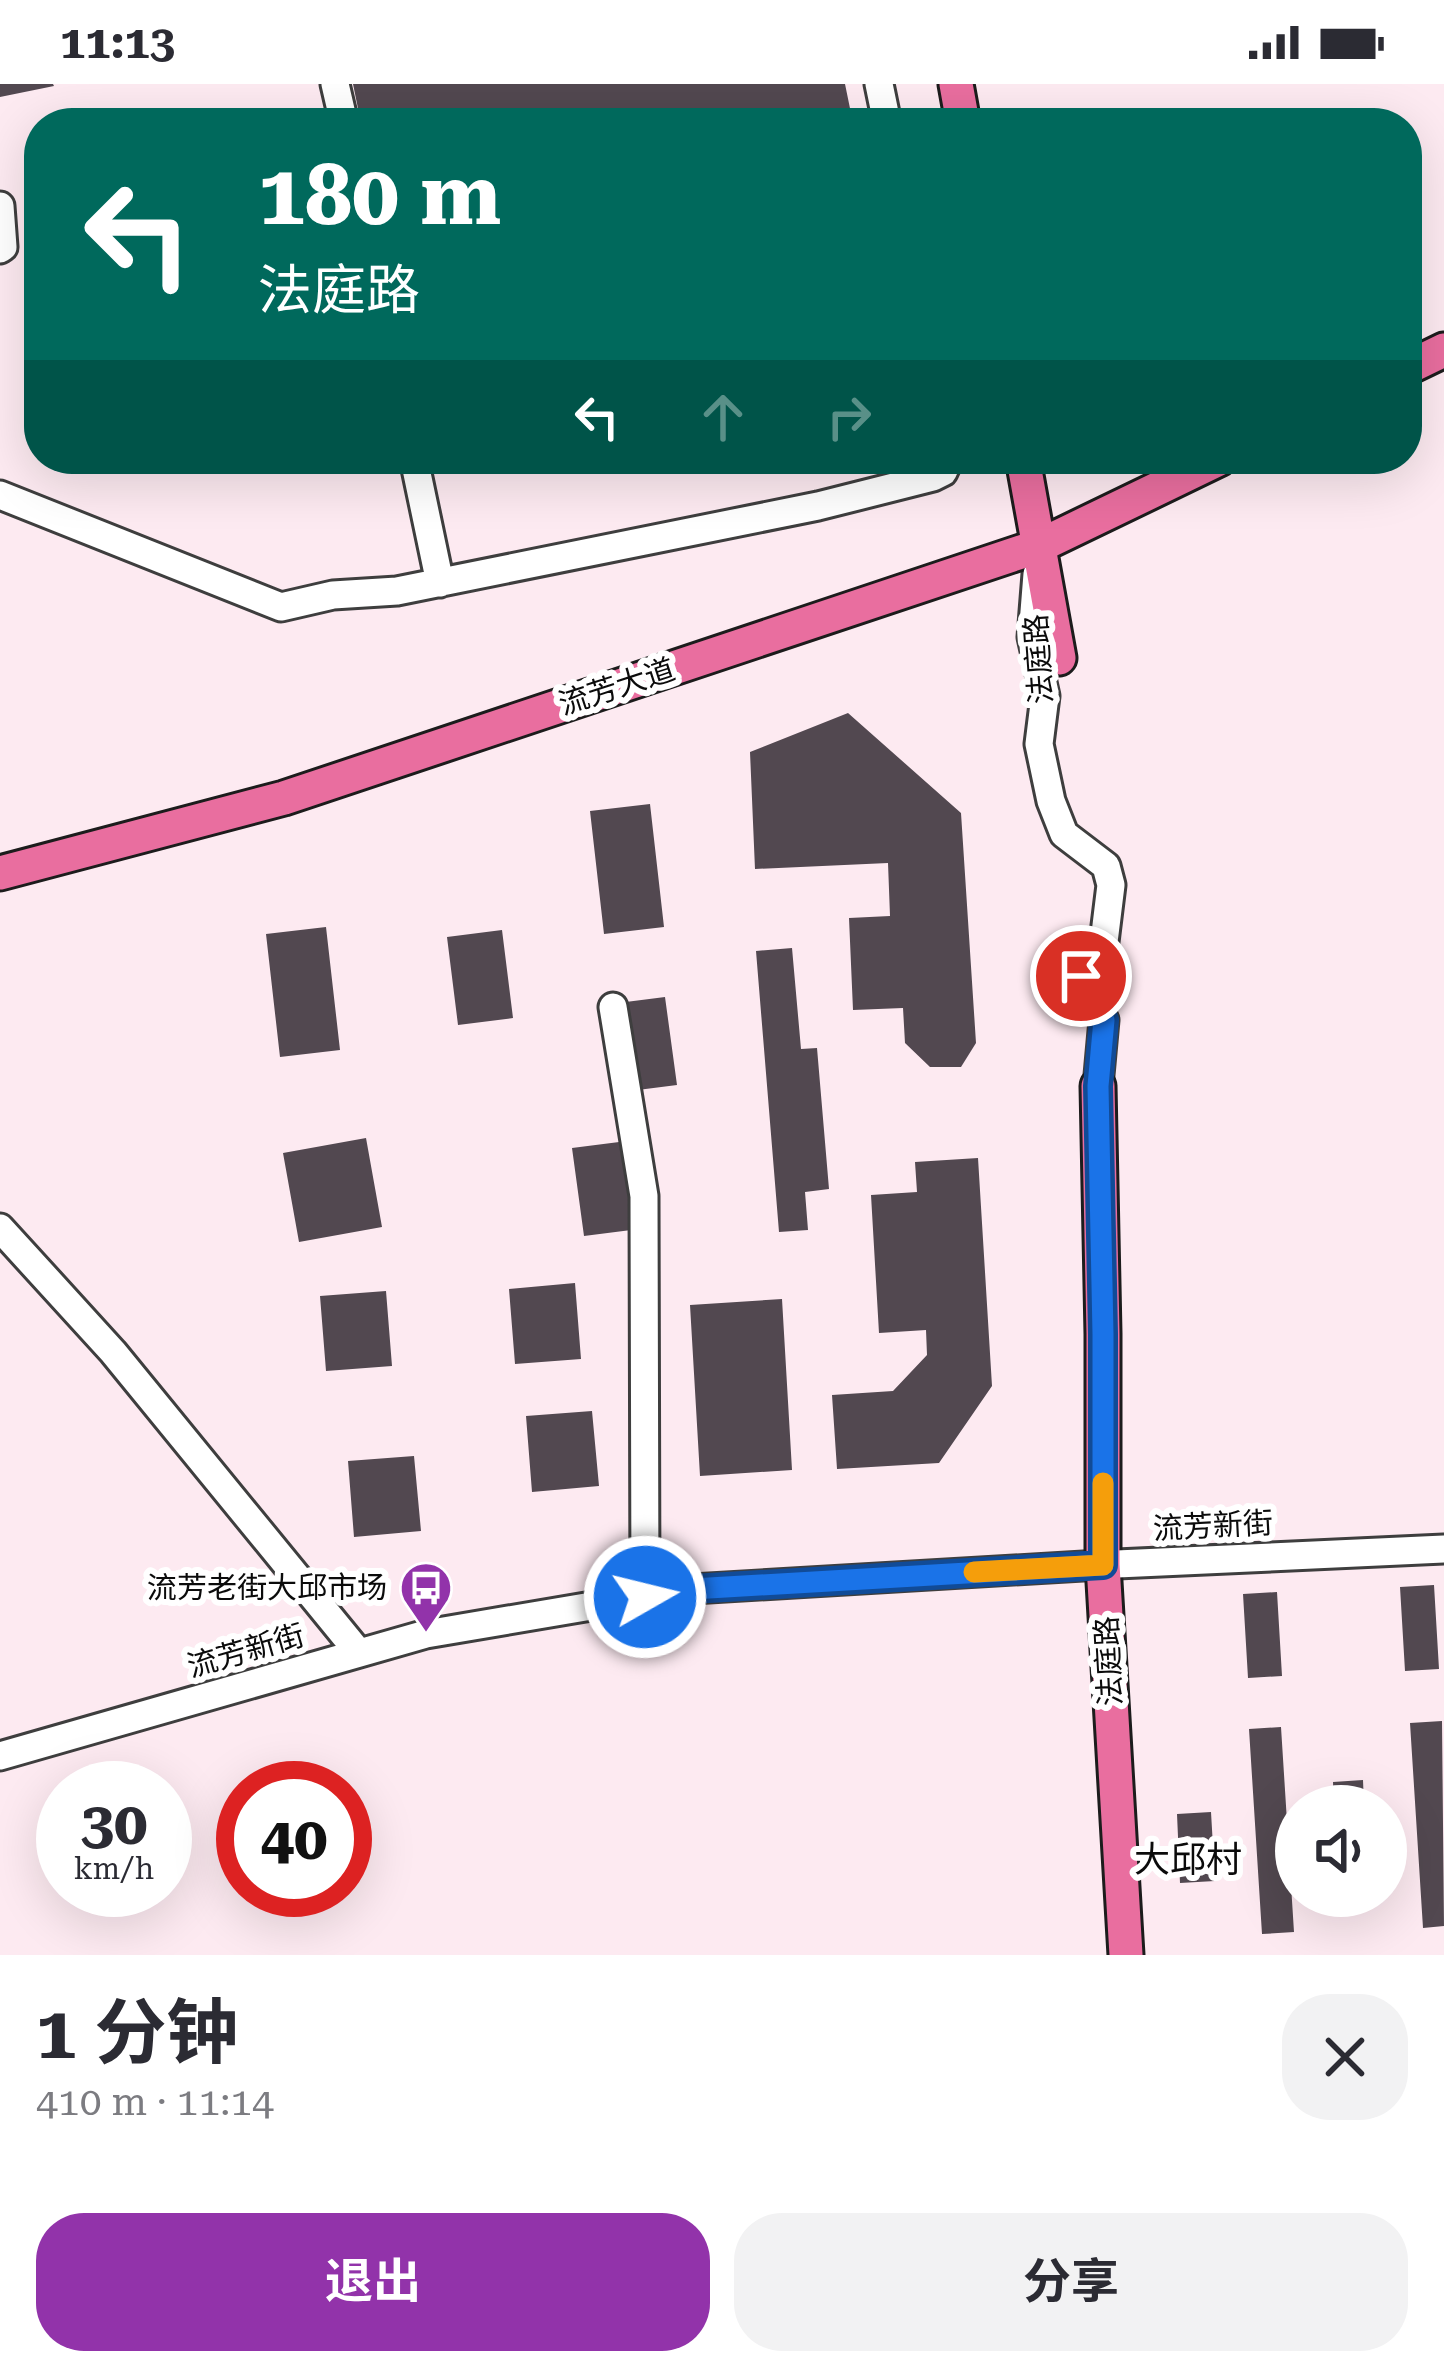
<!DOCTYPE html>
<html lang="zh">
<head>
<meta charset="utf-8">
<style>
  :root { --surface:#fff; --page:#f2f2f3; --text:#2b2b33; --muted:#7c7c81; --accent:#9233aa }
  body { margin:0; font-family:"Roboto Serif","Noto Sans SC",serif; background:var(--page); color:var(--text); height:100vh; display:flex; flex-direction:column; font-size:45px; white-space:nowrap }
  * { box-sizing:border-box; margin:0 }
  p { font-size:39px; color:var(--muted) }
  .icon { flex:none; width:66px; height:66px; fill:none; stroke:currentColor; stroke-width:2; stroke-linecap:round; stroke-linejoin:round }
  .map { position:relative; height:1871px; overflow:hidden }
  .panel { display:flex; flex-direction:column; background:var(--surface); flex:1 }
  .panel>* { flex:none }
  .top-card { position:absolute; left:24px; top:24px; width:1398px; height:366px; border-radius:48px; box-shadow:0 12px 48px #0002; background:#00695c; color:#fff; overflow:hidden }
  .tools { position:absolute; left:1275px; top:1701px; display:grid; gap:24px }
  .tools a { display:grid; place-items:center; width:132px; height:132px; border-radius:50%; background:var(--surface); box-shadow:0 12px 48px #0002; font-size:60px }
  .speed { position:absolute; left:36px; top:1677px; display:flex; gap:24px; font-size:60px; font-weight:700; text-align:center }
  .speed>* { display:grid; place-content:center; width:156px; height:156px; border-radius:50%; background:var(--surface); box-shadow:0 12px 48px #0002; line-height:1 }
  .speed small { font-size:30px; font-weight:400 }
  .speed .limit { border:18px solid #d22; background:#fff; color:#111 }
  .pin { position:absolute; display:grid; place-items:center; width:102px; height:102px; color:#fff; margin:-51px; border:6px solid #fff; border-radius:50%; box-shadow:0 3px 12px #0007 }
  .me { position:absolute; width:132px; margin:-66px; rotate:82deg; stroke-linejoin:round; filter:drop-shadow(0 0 9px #0008) }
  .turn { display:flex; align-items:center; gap:42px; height:252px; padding:0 36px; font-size:54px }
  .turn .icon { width:156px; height:156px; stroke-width:2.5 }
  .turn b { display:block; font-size:84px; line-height:102px }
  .lanes { display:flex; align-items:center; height:114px; padding:0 36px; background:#0003; justify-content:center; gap:60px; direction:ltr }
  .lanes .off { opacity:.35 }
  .round { display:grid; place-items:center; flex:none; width:126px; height:126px; border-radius:48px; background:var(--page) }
  .head { display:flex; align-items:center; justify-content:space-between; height:204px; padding:0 36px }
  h1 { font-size:72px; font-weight:700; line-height:90px }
  .cta { display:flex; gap:24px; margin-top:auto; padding:24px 36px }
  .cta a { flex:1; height:138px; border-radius:48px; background:var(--accent); color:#fff; font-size:48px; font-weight:700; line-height:138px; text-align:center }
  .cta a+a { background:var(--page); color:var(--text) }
  .status { display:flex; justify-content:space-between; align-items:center; height:84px; padding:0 60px; background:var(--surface); direction:ltr }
  .status svg { height:33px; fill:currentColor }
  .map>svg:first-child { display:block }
</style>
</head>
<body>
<div class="status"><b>11:13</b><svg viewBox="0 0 49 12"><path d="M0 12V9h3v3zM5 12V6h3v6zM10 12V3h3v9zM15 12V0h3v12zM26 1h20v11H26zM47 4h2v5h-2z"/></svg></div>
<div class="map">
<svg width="1444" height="1871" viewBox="0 0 1444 1871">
  <rect width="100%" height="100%" fill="#fdeaf1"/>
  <path fill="#524850" d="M0 0H53L54 2 0 13Z
    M353 0H845L853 39H361Z
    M848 629 961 729 976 959 961 983H930L905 959 903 924 853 926 849 834 890 832 888 779 755 785 750 668Z
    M650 720 664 843 604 850 590 727Z
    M326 843 340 966 280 973 266 850Z
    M502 846 513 934 458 941 447 853Z
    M792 864 801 965 817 964 829 1105 805 1108 808 1146 779 1148 756 867Z
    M665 913 677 1001 622 1008 610 920Z
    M366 1054 382 1143 299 1158 283 1069Z
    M627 1057 639 1145 584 1152 572 1064Z
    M978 1074 992 1302 939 1379 837 1385 832 1311 893 1307 927 1271 926 1246 879 1249 871 1111 917 1108 915 1078Z
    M575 1199 581 1275 515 1280 509 1205Z
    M386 1207 392 1282 326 1287 320 1212Z
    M782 1215 792 1386 700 1392 690 1221Z
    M592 1327 599 1402 532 1408 526 1332Z
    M414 1372 421 1447 354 1453 348 1377Z
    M1434 1501 1439 1585 1405 1587 1400 1503Z
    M1277 1508 1282 1592 1248 1594 1243 1510Z
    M1442 1637 1444 1842 1423 1844 1410 1639Z
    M1281 1643 1294 1848 1262 1850 1249 1645Z
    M1363 1696 1364 1722H1334L1333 1698Z
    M1211 1728 1215 1797 1180 1799 1177 1730Z
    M1339 1812H1369L1370 1820 1339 1821Z"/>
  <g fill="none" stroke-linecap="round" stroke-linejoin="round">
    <g stroke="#3e3e3e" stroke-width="33">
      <path id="minor" d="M335 0 344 39
        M879 0 887 39
        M0 122 3 163 0 165
        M414 375 440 499
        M0 411 281 523 333 511 397 507 818 422 933 393 943 388 949 375
        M1037 490 1032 553 1045 612 1039 660 1051 717 1064 750 1106 782 1111 801 1103 866 1081 892 1104 936 1098 1002
        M613 923 644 1112 645 1513
        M0 1144 113 1268 359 1569
        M0 1672 426 1550 692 1505 1117 1480 1444 1465"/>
    </g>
    <g stroke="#1c1c1c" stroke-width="39">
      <path id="major" d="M956 0 963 39
        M1407 284 1444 266
        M1023 375 1059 574
        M0 789 284 714 1039 462 1219 375
        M1098 1002 1103 1250V1481L1126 1871"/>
    </g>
    <use href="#minor" stroke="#fff" stroke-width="27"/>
    <use href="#major" stroke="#e96e9f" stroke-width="33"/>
  </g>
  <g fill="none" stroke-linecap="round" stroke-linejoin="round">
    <g stroke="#114b97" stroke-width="30">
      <path id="route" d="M645 1513 692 1505 1103 1481V1250L1098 1002 1104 936 1081 892"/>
    </g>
    <use href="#route" stroke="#1a73e8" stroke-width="21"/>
    <path stroke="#f59e0b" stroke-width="21" d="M974 1488 1103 1481V1399"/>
  </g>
  <defs>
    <g id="bus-pin" transform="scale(2.7)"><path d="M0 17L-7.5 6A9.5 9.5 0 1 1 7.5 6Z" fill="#9233aa" stroke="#fff"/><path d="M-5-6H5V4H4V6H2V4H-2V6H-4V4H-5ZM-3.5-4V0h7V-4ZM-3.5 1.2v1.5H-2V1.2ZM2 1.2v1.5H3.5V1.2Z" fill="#fff"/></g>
  </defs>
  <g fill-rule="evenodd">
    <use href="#bus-pin" x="426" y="1504"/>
  </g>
  <g text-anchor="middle" stroke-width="12" stroke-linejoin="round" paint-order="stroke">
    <g font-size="30" fill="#0b0b0b" stroke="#fff">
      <text transform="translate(1039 575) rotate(-94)" y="10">法庭路</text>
      <text transform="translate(617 603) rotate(-18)" y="10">流芳大道</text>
      <text transform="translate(1213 1442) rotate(-3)" y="10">流芳新街</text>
      <text transform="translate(246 1567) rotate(-16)" y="10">流芳新街</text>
      <text transform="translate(1109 1577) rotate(-93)" y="10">法庭路</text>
    </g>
    <g font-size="30" fill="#0b0b0b" stroke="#fff" text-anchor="end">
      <text x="387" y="1514">流芳老街大邱市场</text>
    </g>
    <g font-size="36" fill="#0b0b0b" stroke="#fff">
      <text x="1188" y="1788">大邱村</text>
    </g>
  </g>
</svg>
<div class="tools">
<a><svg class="icon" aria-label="sound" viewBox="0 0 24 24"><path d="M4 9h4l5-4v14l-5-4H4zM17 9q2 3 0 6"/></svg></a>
</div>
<div class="speed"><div>30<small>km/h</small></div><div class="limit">40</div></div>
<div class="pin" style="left:1081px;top:892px;background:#d93025"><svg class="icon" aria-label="arrive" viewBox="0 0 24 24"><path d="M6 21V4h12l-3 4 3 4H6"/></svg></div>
<svg class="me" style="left:645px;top:1513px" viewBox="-20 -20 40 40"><circle r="17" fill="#1a73e8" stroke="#fff" stroke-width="3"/><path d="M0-11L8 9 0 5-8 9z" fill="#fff"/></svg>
<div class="top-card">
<div class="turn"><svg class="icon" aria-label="left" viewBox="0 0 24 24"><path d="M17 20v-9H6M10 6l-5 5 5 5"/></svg><div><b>180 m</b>法庭路</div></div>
<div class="lanes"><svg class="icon" aria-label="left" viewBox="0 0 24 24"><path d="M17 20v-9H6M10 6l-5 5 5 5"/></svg><svg class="icon off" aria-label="ahead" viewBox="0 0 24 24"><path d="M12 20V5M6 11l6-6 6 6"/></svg><svg class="icon off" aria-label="right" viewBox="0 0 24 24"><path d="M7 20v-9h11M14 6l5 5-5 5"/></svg></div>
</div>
</div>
<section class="panel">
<div class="head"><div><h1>1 分钟</h1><p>410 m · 11:14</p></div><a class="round"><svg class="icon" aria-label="close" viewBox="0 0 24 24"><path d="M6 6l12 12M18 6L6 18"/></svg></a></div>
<div class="cta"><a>退出</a><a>分享</a></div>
</section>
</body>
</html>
